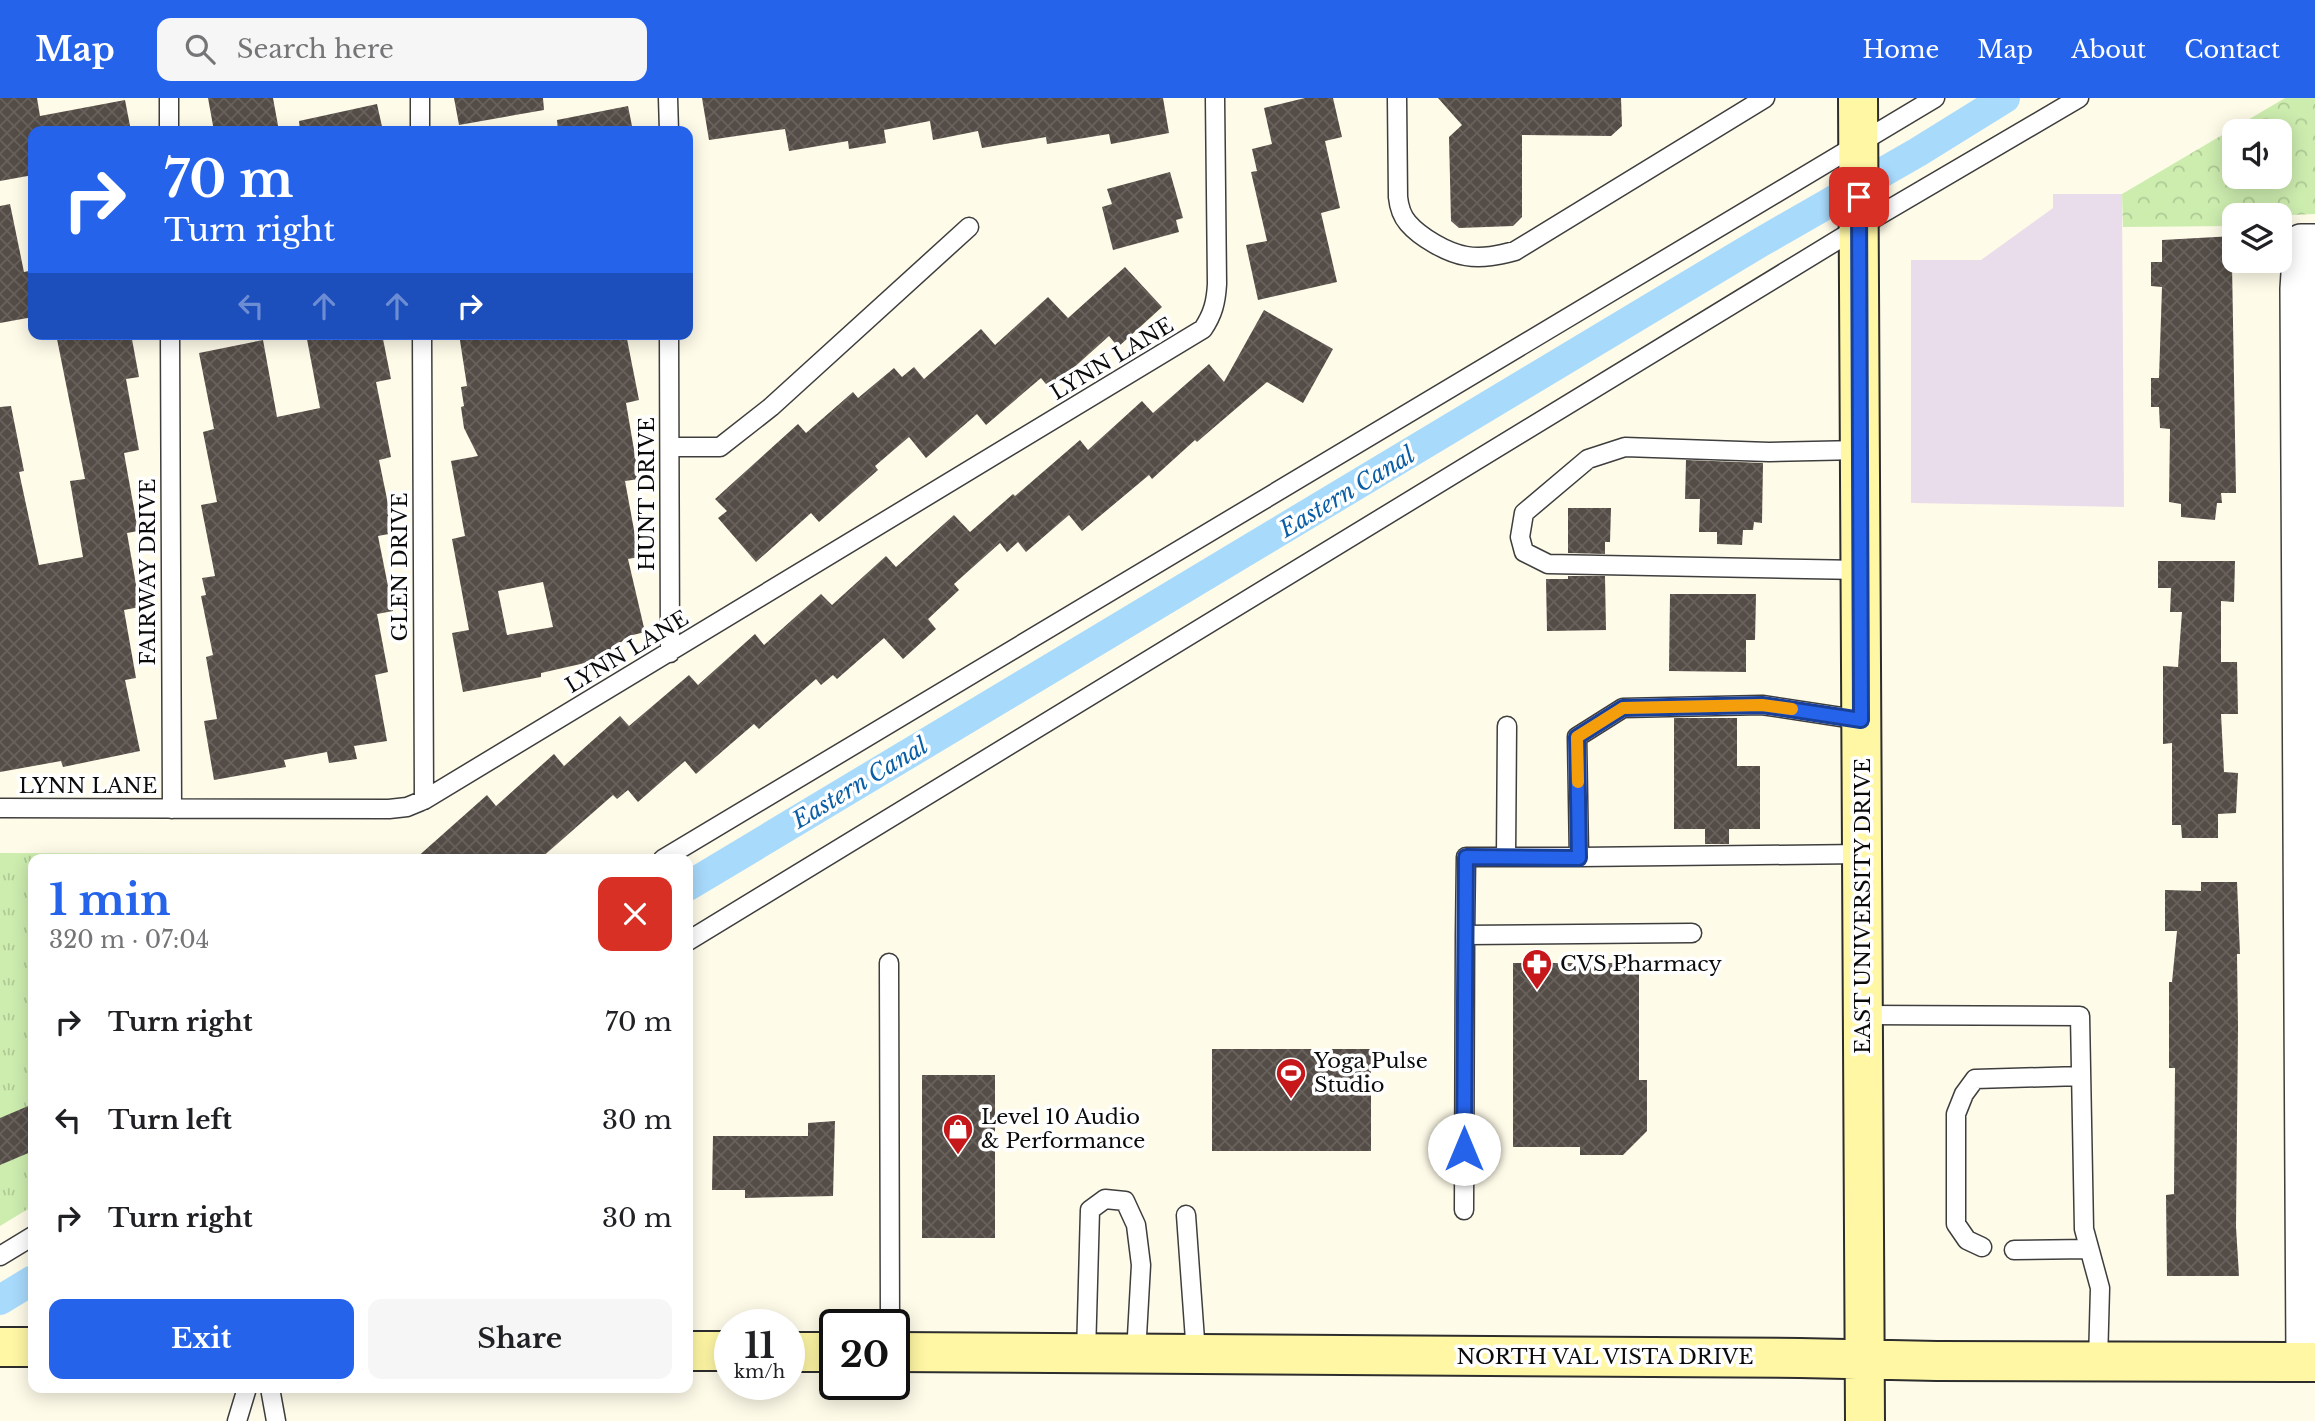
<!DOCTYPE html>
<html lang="en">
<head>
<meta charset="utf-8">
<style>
  :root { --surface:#fff; --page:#f6f6f6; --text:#202124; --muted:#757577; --accent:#2563eb }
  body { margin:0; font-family:"Libre Baskerville",serif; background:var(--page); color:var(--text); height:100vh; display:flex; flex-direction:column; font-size:26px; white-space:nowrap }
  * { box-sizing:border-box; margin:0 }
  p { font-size:23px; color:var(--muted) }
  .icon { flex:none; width:38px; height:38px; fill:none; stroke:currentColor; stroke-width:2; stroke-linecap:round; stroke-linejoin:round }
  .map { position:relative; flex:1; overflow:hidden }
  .side { position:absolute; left:28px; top:756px; width:665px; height:539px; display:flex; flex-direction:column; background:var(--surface); border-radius:14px; box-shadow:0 4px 18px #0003 }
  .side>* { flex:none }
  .hud { position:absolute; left:28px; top:28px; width:665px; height:214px; border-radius:14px; box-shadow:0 4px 18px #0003; background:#2563eb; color:#fff; overflow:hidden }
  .controls { position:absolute; left:2222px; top:21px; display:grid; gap:14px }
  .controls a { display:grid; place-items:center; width:70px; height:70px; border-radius:14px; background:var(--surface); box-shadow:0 4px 18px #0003; font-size:35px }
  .speed { position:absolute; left:714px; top:1211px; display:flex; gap:14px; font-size:35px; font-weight:700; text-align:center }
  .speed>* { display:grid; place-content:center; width:91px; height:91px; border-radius:50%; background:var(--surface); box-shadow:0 4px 18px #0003; line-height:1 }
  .speed small { font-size:18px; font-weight:400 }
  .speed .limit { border:4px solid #111; border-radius:10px; background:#fff; color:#111 }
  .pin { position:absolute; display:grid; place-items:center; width:60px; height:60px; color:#fff; margin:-30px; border-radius:14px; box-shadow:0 4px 10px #0006 }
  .me { position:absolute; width:77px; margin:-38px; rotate:0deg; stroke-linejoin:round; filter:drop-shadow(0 0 5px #0008) }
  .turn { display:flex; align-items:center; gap:24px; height:147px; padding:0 21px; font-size:32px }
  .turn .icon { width:91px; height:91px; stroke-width:2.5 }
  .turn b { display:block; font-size:49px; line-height:60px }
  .lanes { display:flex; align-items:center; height:66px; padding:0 21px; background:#0003; justify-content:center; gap:35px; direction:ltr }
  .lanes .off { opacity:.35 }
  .round { display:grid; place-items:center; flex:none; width:74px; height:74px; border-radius:14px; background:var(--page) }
  .overview { display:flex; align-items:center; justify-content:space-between; height:119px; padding:0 21px }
  h1 { font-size:42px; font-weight:700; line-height:52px; color:var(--accent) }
  .cta { display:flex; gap:14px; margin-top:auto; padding:14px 21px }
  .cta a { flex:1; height:80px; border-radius:14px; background:var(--accent); color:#fff; font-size:28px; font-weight:700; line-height:80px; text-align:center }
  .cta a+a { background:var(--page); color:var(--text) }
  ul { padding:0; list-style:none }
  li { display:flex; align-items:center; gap:21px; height:98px; padding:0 21px }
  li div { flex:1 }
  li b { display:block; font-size:26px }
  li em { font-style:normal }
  header { display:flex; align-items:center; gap:42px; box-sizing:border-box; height:98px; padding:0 35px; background:var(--accent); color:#fff }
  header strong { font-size:33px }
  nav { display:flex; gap:38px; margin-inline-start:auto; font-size:24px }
  .search { width:490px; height:63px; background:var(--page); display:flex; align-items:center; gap:18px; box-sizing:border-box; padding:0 24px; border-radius:14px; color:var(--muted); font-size:26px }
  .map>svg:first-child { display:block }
</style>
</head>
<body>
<header>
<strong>Map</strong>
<div class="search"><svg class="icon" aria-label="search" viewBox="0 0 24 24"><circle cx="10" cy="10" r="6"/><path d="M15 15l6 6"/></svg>Search here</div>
<nav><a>Home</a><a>Map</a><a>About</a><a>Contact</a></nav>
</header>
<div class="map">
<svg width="2315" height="1323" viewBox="0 0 2315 1323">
  <defs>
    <pattern id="grass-tufts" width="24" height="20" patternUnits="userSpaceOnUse" patternTransform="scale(1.75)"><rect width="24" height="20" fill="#cdedaf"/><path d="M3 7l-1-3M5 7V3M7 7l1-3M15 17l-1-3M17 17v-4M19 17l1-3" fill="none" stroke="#afca95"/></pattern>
    <pattern id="park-crowns" width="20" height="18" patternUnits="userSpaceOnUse" patternTransform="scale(1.75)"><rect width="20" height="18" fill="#cdedaf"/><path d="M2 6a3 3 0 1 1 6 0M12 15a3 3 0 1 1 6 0" fill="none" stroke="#afca95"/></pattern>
    <pattern id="building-cross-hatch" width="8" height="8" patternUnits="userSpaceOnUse" patternTransform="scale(1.75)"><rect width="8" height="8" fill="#544c46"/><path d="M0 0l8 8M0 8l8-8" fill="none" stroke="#68615c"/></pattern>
  </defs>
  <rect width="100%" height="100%" fill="#fffbe9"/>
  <path fill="#eaddeb" d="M2053 96H2122L2124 409 1911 405V162H1981L2053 110Z"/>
  <path fill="url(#grass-tufts)" d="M0 755 361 756 365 761H33V1108L0 1128Z"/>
  <path fill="url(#park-crowns)" fill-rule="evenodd" d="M2285 0H2315V116L2292 117 2280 126V117H2235V128L2123 129 2122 96ZM2235 33H2280V79H2235Z"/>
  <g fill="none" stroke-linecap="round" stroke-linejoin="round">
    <path stroke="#a8dafc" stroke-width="30" d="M688 788 1761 144 1918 54 2005 0
      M0 1202 33 1182"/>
  </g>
  <path fill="url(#building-cross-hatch)" fill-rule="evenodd" d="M0 0H37L40 18 125 2 131 33H33V77L0 83Z
    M208 0H273L279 33H214Z
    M454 0H543L544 12 459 27Z
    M702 0H1163L1169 35 1111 46 1109 36 1047 46 1046 39 982 50 978 33 933 42 930 23 884 32 886 45 849 51 848 43 789 53 785 31 709 42Z
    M1305 0H1333L1342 39 1325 43 1340 110 1321 115 1337 184 1258 202 1246 147 1267 143 1251 74 1257 73 1252 51 1272 46 1264 10Z
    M1438 0H1621L1622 28 1611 38 1522 37V119L1513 128 1459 130 1451 123 1449 39 1462 27Z
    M377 6 383 33H300L299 23Z
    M628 8 633 33H558L557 22Z
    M1170 74 1183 120 1176 122 1179 134 1113 152 1102 109 1112 106 1107 91Z
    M10 106 24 174 29 173 33 196V219L0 225V108Z
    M2234 138 2232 167 2236 395H2221L2222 405H2217L2215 422 2181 419V406L2169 404 2170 331 2160 330 2159 309H2151V280H2159L2162 189 2151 188V164H2162V142Z
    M1125 169 1162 209 1118 249 1109 238 1050 291 1041 280 986 327 977 316 926 360 909 339 875 368 878 372 819 424 811 415 756 464 718 420 727 413 715 401 798 326 806 335 853 294 858 300 894 270 902 279 914 269 924 281 981 231 995 247 1048 199 1068 220Z
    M1264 212 1333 251 1303 305 1267 284 1197 344 1195 342 1152 381 1149 377 1082 433 1069 417 1026 454 1018 444 1007 454 1000 445 954 486 959 492 928 521 936 531 903 561 884 540 837 581 833 577 821 587 816 581 759 631 754 626 696 676 685 663 638 704 628 692 617 701 613 697 540 761H415L487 697 496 708 554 656 564 668 620 618 629 628 689 577 698 587 755 536 764 547 821 496 832 507 886 458 896 469 954 417 970 434 1013 396 1015 398 1080 342 1088 352 1142 303 1153 315 1209 266 1224 284Z
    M56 236H131L139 279 126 281 139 352 124 355 138 433 127 435 140 509 124 512 136 580 125 582 140 653 63 669 61 663 0 674V309L11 308 24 373 19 374 39 467 83 459 70 383 85 381Z
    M306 236H382L391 281 376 284 391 359 379 362 394 435 378 438 393 513 377 516 388 574 375 577 387 643 354 648 357 661 329 665 327 654 284 662 286 669 214 682 204 623 217 621 206 559 213 557 201 498 206 497 202 480 215 478 201 407 217 404 203 334 214 331 199 255 263 242 277 319 320 310Z
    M459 236H626L639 302 626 305 639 381 625 383 639 459 628 461 645 534 629 538 598 562 541 575V579L463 594 452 535 469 532 452 441 465 438 451 363 478 358 464 330 461 309 464 308 461 289 467 288ZM543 484 553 529 507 537 498 493Z
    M1686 362 1763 365 1762 425 1754 424 1753 432H1743L1742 447 1717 446V434H1699L1700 401H1685Z
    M1568 410H1611L1610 444H1605V456L1568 455Z
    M2158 463H2235L2234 504 2221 503V564H2237L2238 616H2221L2224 674 2238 675 2236 715 2218 716V740H2182L2181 727H2172V645L2163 646V568L2178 569 2182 514H2170L2171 490H2158Z
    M1568 478H1605L1606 532 1547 533 1546 481H1568Z
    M1670 496H1756L1755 542H1746V574L1669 573Z
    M1674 620H1737V668H1760V731H1729V746H1705V731H1674Z
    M2201 784H2237L2240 856H2237L2238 928 2236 1129 2239 1178H2167L2166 1097 2174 1096 2175 970H2169V884H2172L2177 833H2165V792L2201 793Z
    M1513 865H1639V982H1647V1033L1623 1057H1580V1049H1513Z
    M1212 951H1371V1053H1212Z
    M922 977H995V1140H922Z
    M33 1006V1053L0 1067V1020Z
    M835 1023 833 1098 745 1100V1092H712L713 1038H808V1025Z"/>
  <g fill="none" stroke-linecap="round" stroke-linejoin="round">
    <g stroke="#3e3e3e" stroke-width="21">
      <path id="lane" d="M169 0V33
        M420 0V33
        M668 0 669 33
        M1397 0 1398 99C1399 109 1401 117 1408 125 1420 139 1447 155 1466 158 1483 161 1499 157 1515 153L1765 0
        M170 236 172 711
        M422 236 424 702
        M669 236 670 555
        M670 349H720L771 309 969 129
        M1860 352 1769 354 1625 349 1588 361 1524 415 1520 439 1524 454 1548 466 1861 472
        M1861 622 1762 607 1623 610 1577 639 1579 759 1862 756
        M1507 628 1506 759H1579
        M0 710 389 711 407 709 424 702 1203 231C1213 216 1216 204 1217 186L1215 0
        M663 761 1935 0
        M1465 837 1466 759H1506
        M688 843 1859 129 2079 0
        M889 865 890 1227
        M1864 917 2080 918 2084 1131 2100 1190 2098 1264
        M1464 1112 1465 837 1692 835
        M1186 1117 1196 1256
        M1982 1149 1967 1142 1956 1126V1016L1964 996 1975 981 2081 978
        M2014 1152 2089 1151
        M0 1158 33 1138
        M1086 1256 1090 1112 1105 1101 1125 1103 1136 1127 1141 1167 1136 1256
        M270 1290 276 1323
        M237 1323 247 1290"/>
    </g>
    <g stroke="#3e3e3e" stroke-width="38">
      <path id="street" d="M2304 1264 2298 191 2301 144H2315"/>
    </g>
    <g stroke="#2d2d2d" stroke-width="42">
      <path id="secondary" d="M1858 0 1865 1323
        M0 1249H33
        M688 1253H730
        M789 1254H835
        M894 1254 1800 1260 1937 1263 2315 1264"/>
    </g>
    <use href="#lane" stroke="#fff" stroke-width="18"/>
    <use href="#street" stroke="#fff" stroke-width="35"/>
    <use href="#secondary" stroke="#fff7a4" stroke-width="38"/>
  </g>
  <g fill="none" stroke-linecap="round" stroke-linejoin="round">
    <g stroke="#184099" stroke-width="18">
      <path id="route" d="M1464 1051 1466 759 1579 760 1577 639 1623 610 1762 607 1861 622 1859 99"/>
    </g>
    <use href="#route" stroke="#2563eb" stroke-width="12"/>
    <path stroke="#f59e0b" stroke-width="12" d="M1578 684 1577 639 1623 610 1762 607 1792 611"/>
  </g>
  <defs>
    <g id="pharmacy-pin" transform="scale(1.575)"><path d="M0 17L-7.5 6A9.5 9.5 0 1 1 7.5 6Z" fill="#c6171b" stroke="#fff"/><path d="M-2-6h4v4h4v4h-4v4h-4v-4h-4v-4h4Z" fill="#fff"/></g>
    <g id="stadium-pin" transform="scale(1.575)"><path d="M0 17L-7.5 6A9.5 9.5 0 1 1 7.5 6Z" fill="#c6171b" stroke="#fff"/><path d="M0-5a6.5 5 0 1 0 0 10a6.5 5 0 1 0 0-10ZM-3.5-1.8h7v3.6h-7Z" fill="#fff"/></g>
    <g id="shop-pin" transform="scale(1.575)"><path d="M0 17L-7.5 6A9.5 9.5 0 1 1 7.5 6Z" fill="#c6171b" stroke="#fff"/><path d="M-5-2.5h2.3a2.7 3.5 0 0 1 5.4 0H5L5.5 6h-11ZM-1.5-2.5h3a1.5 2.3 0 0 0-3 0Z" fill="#fff"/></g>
  </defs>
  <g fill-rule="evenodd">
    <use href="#pharmacy-pin" x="1537" y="866"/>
    <use href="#stadium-pin" x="1291" y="975"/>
    <use href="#shop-pin" x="958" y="1031"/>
  </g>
  <g text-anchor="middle" stroke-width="7" stroke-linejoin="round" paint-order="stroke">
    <g font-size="21" fill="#0b0b0b" stroke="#fff">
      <text transform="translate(1112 261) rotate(-31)" y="7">LYNN LANE</text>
      <text transform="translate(647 396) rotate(-90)" y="7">HUNT DRIVE</text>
      <text transform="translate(400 469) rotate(-90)" y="7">GLEN DRIVE</text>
      <text transform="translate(148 474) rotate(-90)" y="7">FAIRWAY DRIVE</text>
      <text transform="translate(627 554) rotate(-31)" y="7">LYNN LANE</text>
      <text x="88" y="695">LYNN LANE</text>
      <text transform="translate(1863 808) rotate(-90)" y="7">EAST UNIVERSITY DRIVE</text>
      <text x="1605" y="1266">NORTH VAL VISTA DRIVE</text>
    </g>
    <g font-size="21" fill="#0b0b0b" stroke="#fff" text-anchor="start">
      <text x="1560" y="873">CVS Pharmacy</text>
      <text x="1314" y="970">Yoga Pulse<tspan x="1314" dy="24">Studio</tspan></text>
      <text x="981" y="1026">Level 10 Audio<tspan x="981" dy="24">&amp; Performance</tspan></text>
    </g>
    <g font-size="23" font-style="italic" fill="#0a5ea6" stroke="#fff">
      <text transform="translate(1347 394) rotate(-31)" y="8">Eastern Canal</text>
      <text transform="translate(860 685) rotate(-31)" y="8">Eastern Canal</text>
    </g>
  </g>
</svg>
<div class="controls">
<a><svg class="icon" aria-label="sound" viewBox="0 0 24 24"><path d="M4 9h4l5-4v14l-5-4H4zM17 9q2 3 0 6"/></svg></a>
<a><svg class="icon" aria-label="layers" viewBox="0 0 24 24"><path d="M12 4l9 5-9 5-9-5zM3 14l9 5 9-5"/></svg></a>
</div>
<div class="speed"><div>11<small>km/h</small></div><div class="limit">20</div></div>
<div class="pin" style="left:1859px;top:99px;background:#d93025"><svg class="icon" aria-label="arrive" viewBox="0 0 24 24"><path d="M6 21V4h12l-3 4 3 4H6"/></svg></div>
<svg class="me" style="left:1464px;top:1051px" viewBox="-20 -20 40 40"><circle r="19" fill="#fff"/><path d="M0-13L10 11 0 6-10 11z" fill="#2563eb"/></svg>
<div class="hud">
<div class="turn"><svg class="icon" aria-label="right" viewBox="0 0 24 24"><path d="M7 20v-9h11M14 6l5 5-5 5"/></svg><div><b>70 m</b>Turn right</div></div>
<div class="lanes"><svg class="icon off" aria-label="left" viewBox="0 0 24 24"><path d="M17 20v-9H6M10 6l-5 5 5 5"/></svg><svg class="icon off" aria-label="ahead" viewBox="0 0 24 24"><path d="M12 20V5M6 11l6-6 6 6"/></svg><svg class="icon off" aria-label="ahead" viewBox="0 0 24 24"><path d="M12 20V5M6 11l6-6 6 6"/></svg><svg class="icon" aria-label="right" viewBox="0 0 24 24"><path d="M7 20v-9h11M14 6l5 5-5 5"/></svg></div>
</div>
<section class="side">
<div class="overview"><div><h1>1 min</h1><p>320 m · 07:04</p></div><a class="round" style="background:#d93025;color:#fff"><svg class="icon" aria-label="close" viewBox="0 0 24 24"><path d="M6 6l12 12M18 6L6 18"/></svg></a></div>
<ul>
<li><svg class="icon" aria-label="right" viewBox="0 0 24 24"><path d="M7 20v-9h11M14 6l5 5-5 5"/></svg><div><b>Turn right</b></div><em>70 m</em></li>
<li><svg class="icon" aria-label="left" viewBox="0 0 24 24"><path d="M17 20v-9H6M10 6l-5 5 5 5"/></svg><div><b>Turn left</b></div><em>30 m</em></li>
<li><svg class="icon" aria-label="right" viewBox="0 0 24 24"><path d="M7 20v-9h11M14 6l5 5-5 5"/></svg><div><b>Turn right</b></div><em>30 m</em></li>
</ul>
<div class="cta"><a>Exit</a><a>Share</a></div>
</section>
</div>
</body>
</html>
